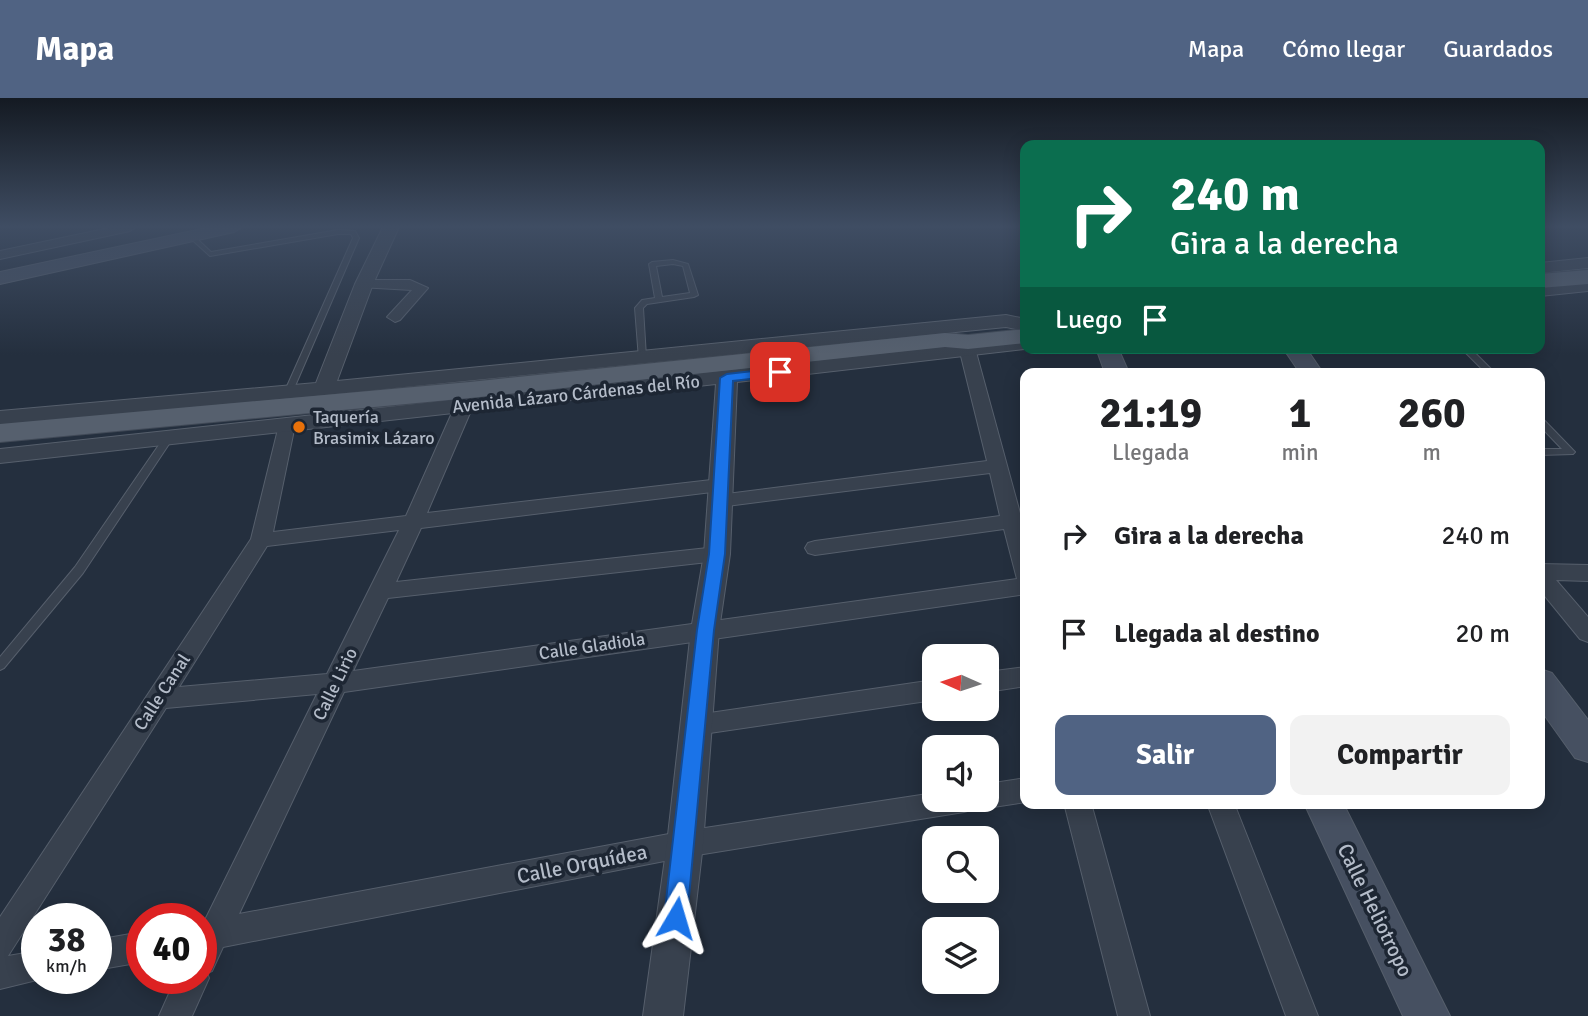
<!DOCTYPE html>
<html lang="es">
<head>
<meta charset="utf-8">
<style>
  :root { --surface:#fff; --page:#f2f2f2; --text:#202124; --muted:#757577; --accent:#506383 }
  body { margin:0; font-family:Signika,sans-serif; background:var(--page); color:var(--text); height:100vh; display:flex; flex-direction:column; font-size:26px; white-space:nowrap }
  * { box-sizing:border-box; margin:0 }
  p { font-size:23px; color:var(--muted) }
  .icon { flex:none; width:38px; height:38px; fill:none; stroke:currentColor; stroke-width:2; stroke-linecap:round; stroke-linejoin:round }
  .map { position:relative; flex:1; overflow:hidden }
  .side { position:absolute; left:1020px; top:270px; width:525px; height:441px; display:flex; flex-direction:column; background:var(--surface); border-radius:14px; box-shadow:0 4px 18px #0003 }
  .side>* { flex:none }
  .guide { position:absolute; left:1020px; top:42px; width:525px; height:214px; border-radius:14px; box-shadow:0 4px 18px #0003; background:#0b6e4f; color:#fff; overflow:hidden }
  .needle { width:46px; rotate:273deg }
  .tools { position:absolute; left:922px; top:546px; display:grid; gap:14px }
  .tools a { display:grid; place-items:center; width:77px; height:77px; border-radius:14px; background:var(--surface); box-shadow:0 4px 18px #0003; font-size:35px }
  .speed { position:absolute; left:21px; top:805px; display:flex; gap:14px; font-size:35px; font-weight:700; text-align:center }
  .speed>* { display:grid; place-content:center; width:91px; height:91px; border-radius:50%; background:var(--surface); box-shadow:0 4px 18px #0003; line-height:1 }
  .speed small { font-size:18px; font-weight:400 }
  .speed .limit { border:10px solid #d22; background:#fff; color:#111 }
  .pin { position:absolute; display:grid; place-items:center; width:60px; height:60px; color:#fff; margin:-30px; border-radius:14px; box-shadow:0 4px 10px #0006 }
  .me { position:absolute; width:77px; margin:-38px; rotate:7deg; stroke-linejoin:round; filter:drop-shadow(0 0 5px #0008) }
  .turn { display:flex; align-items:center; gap:24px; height:147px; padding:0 35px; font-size:32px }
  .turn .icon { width:91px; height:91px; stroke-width:2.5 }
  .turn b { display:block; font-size:49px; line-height:60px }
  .then { display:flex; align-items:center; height:66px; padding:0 35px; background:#0003; gap:14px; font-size:26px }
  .eta { display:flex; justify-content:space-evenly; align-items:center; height:119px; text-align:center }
  .eta b { font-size:42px; font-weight:700; line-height:49px }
  .cta { display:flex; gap:14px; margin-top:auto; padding:14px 35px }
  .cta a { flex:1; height:80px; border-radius:14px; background:var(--accent); color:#fff; font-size:28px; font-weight:700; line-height:80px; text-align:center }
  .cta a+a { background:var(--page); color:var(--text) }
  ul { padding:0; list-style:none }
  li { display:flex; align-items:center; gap:21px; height:98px; padding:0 35px }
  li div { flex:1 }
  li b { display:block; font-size:26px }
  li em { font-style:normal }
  header { display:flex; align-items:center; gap:42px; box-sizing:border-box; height:98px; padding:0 35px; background:var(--accent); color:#fff }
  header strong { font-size:33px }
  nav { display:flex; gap:38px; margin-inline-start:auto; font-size:24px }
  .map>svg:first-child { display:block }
</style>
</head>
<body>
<header>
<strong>Mapa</strong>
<nav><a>Mapa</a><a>Cómo llegar</a><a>Guardados</a></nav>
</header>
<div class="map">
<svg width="1588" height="918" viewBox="0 0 1588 918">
  <rect width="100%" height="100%" fill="#242f3e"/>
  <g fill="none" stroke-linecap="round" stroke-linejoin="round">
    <g stroke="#565f6c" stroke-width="2">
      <path id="service" d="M338 132 355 133 359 140 292 295 288 298 285 297 284 295 353 140 351 136H338L210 158 188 138 193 137 211 154Z
        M673 162 688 166 698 197 694 199 647 206 643 210 646 259 645 261H639L635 210 642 202 655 200 649 166 652 164ZM673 166 683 168 690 195 662 199 656 168Z
        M1461 250H1470L1495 275H1486Z
        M1540 320 1543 321 1573 352 1575 354 1573 356 1540 357V351H1562L1540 328Z
        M168 337 173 340 83 475 4 570 0 572V559L75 469 165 338Z"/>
    </g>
    <g stroke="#565f6c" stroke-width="2">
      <path id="minor" d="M114 129H136L130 133 0 161V153Z
        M364 182H410L428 190 400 222 395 224 387 219 412 192 359 189 357 186Z
        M968 249 976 254 1026 437V496L344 594 239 816 685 733 934 695V702H987V686L1026 680V704L987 710 976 704 974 711 964 714 685 759 223 849 212 873 207 875 209 880 192 918H159L176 880H201V823L205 822 317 596 166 610 8 858 37 853V880H45L0 891V819L251 441 280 323H292L295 327 273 434 406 418 455 308 464 303 473 308 427 415 720 381 727 383 730 387 727 391 720 393 421 430 396 484 717 449 724 451 727 456 724 461 717 463 388 500 353 573 1017 481 1004 431 815 457 808 455 805 450 808 445 815 443 1000 418 990 375 719 409 712 408 709 403 712 398 719 397 987 363 960 254ZM399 432 327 576 179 589 267 448Z
        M1540 466 1588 467V483L1556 482 1588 519V544L1580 541 1540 492Z
        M1026 569V588L987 594V574Z
        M934 582V602L696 637 687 634 683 627 687 620 696 617Z
        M1064 705H1091L1150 918H1118Z
        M1207 705H1234L1318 918H1286Z
        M142 834V864L96 872V842Z"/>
    </g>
    <g stroke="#565f6c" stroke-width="2">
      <path id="tertiary" d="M383 129H399L373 186 337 283 1006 217 1026 221V233L1006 229 324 297 0 327V313L316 285 355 186Z
        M1588 160V170L1540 175V165Z
        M1588 183V193L1540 198V188Z
        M1026 240V250H1033L737 284 730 456 719 532 703 746 683 918H643L667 746 691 532 704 456 716 286 0 365V351Z"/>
    </g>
    <g stroke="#565f6c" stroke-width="2">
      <path id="secondary" d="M211 129H243L234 134 0 186V174Z
        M1096 250H1118L1129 275H1105Z
        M1283 250H1306L1323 275H1300Z
        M1540 571 1552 575 1588 622V664L1575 660 1540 611Z
        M1304 705H1343L1450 918H1403Z"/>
    </g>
    <g stroke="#414a57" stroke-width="2">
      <path id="primary" d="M1588 172V186L1540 190V176Z
        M1026 231V245L968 251 945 249 470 300 0 344V326L470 284 945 235 968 237Z"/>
    </g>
    <use href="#service" fill="#38414e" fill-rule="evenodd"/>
    <use href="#minor" fill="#38414e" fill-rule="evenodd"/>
    <use href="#tertiary" fill="#38414e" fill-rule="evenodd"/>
    <use href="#secondary" fill="#465061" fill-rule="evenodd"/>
    <use href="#primary" fill="#56606e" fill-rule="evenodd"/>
  </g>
  <linearGradient id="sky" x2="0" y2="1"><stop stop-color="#141a22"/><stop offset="0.5" stop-color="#3f4d63"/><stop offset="1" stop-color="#3f4d63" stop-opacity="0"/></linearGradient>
  <rect width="1588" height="257" fill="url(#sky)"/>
  <path fill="#1a73e8" stroke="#114b97" stroke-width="2" d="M780 270 785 271V277L733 283 725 456 714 532 687 820 684 828 676 831 667 828 664 820 697 532 709 456 720 280 727 276Z"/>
  <circle fill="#e8710a" stroke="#1d2633" stroke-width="2.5" cx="299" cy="329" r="7"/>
  <g text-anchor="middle" stroke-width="7" stroke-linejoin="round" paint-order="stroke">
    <g font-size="18" fill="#b4bcc9" stroke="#1d2633">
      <text transform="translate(576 296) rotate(-6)" y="6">Avenida Lázaro Cárdenas del Río</text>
      <text transform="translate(592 548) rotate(-8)" y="6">Calle Gladiola</text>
      <text transform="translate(335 586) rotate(-64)" y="6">Calle Lirio</text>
      <text transform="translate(162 594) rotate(-57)" y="6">Calle Canal</text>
    </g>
    <g font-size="18" fill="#b4bcc9" stroke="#1d2633" text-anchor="start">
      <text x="313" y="325">Taquería<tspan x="313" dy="21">Brasimix Lázaro</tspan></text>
    </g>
    <g font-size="21" fill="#b4bcc9" stroke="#1d2633">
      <text transform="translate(582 766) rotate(-11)" y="7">Calle Orquídea</text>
      <text transform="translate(1375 812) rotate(64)" y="7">Calle Heliotropo</text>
    </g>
  </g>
</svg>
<div class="tools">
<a><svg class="needle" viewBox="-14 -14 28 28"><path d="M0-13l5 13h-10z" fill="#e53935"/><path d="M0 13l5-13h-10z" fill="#757577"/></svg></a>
<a><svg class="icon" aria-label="sound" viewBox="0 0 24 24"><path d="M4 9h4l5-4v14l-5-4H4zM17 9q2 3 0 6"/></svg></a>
<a><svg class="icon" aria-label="search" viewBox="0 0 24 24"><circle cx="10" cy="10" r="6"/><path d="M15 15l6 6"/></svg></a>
<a><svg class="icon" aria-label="layers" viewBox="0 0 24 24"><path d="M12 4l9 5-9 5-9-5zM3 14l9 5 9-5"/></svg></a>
</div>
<div class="speed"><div>38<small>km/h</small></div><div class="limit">40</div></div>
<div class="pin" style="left:780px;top:274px;background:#d93025"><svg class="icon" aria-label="arrive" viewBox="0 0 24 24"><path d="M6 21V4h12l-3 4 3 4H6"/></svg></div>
<svg class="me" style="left:676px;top:820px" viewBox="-20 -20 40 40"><path d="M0-17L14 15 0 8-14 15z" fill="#1a73e8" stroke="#fff" stroke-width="4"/></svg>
<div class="guide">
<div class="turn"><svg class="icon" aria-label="right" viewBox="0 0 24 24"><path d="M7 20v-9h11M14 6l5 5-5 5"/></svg><div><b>240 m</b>Gira a la derecha</div></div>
<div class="then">Luego<svg class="icon" aria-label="arrive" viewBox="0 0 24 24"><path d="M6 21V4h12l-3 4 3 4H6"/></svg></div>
</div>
<section class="side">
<div class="eta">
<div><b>21:19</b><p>Llegada</p></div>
<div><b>1</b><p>min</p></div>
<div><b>260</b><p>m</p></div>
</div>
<ul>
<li><svg class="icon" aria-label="right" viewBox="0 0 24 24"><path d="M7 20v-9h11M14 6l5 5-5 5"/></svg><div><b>Gira a la derecha</b></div><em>240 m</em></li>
<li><svg class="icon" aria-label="arrive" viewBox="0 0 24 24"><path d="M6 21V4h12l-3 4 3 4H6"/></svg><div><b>Llegada al destino</b></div><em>20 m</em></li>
</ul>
<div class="cta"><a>Salir</a><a>Compartir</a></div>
</section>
</div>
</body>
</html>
